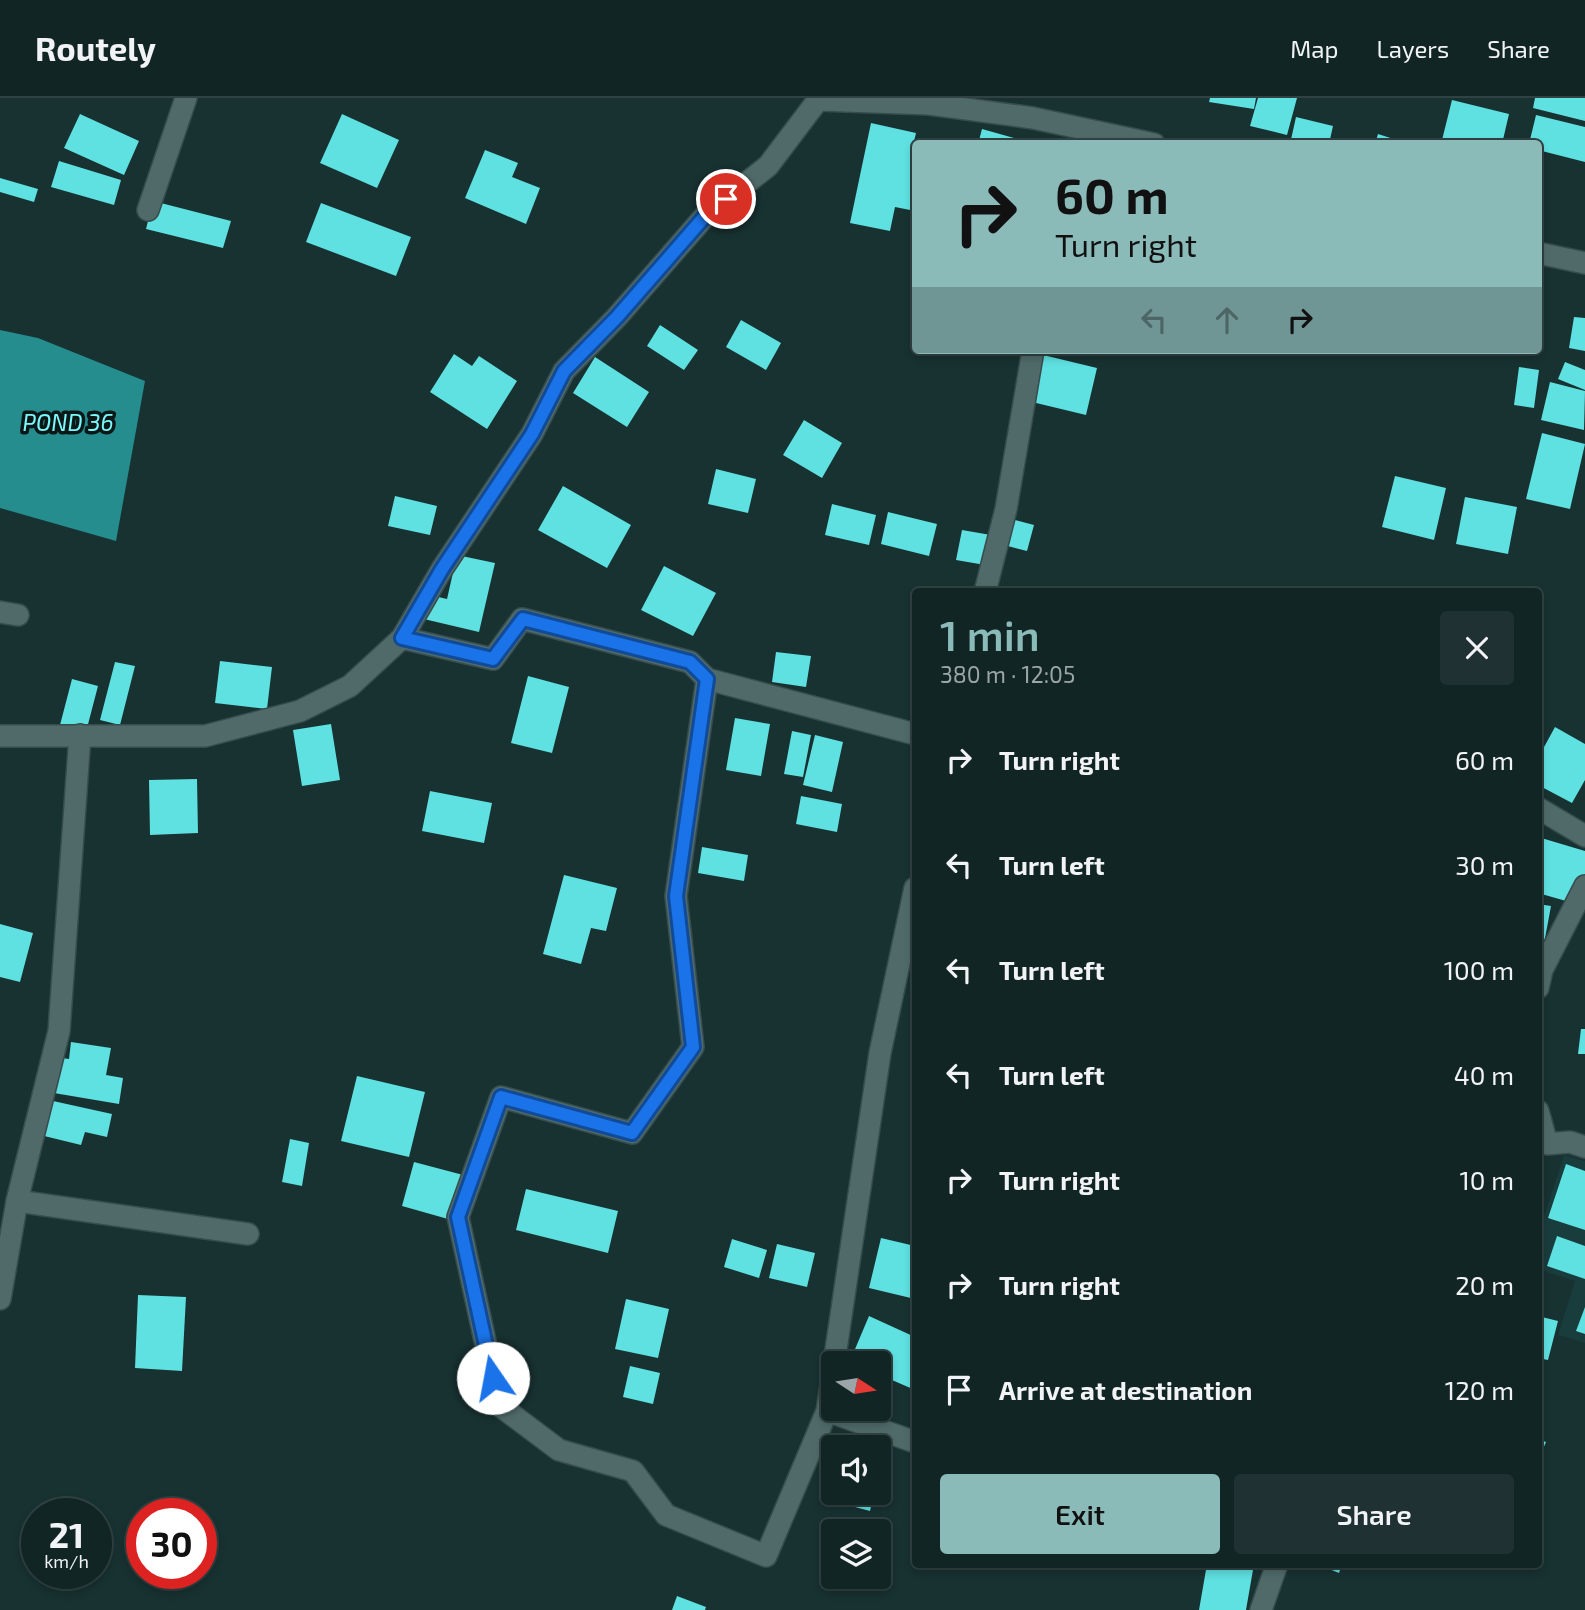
<!DOCTYPE html>
<html lang="en">
<head>
<meta charset="utf-8">
<style>
  :root { --surface:#122525; --page:#1f3132; --text:#f1f3f6; --muted:#9ca5a7; --line:#314242; --accent:#8bbbb9 }
  body { margin:0; font-family:"Exo 2",sans-serif; background:var(--page); color:var(--text); height:100vh; display:flex; flex-direction:column; font-size:26px; white-space:nowrap }
  * { box-sizing:border-box; margin:0 }
  p { font-size:23px; color:var(--muted) }
  .icon { flex:none; width:38px; height:38px; fill:none; stroke:currentColor; stroke-width:2; stroke-linecap:round; stroke-linejoin:round }
  .map { position:relative; flex:1; overflow:hidden }
  .sheet { position:absolute; left:912px; top:490px; width:630px; height:980px; display:flex; flex-direction:column; background:var(--surface); border-radius:7px; box-shadow:0 4px 10px #0003,0 0 0 2px var(--line) }
  .sheet>* { flex:none }
  .guide { position:absolute; left:912px; top:42px; width:630px; height:214px; border-radius:7px; box-shadow:0 4px 10px #0003,0 0 0 2px var(--line); background:#8bbbb9; color:#111; overflow:hidden }
  .needle { width:46px; rotate:102deg }
  .controls { position:absolute; left:821px; top:1253px; display:grid; gap:14px }
  .controls a { display:grid; place-items:center; width:70px; height:70px; border-radius:7px; background:var(--surface); box-shadow:0 4px 10px #0003,0 0 0 2px var(--line); font-size:35px }
  .speed { position:absolute; left:21px; top:1400px; display:flex; gap:14px; font-size:35px; font-weight:700; text-align:center }
  .speed>* { display:grid; place-content:center; width:91px; height:91px; border-radius:50%; background:var(--surface); box-shadow:0 4px 10px #0003,0 0 0 2px var(--line); line-height:1 }
  .speed small { font-size:18px; font-weight:400 }
  .speed .limit { border:10px solid #d22; background:#fff; color:#111 }
  .pin { position:absolute; display:grid; place-items:center; width:60px; height:60px; color:#fff; margin:-30px; border:4px solid #fff; border-radius:50%; box-shadow:0 2px 7px #0007 }
  .me { position:absolute; width:77px; margin:-38px; rotate:348deg; stroke-linejoin:round; filter:drop-shadow(0 0 5px #0008) }
  .turn { display:flex; align-items:center; gap:24px; height:147px; padding:0 28px; font-size:32px }
  .turn .icon { width:91px; height:91px; stroke-width:2.5 }
  .turn b { display:block; font-size:49px; line-height:60px }
  .lanes { display:flex; align-items:center; height:66px; padding:0 28px; background:#0003; justify-content:center; gap:35px; direction:ltr }
  .lanes .off { opacity:.35 }
  .round { display:grid; place-items:center; flex:none; width:74px; height:74px; border-radius:7px; background:var(--page) }
  .overview { display:flex; align-items:center; justify-content:space-between; height:119px; padding:0 28px }
  h1 { font-size:42px; font-weight:600; line-height:52px; color:var(--accent) }
  .cta { display:flex; gap:14px; margin-top:auto; padding:14px 28px }
  .cta a { flex:1; height:80px; border-radius:7px; background:var(--accent); color:#111; font-size:28px; font-weight:600; line-height:80px; text-align:center }
  .cta a+a { background:var(--page); color:var(--text) }
  ul { padding:0; list-style:none }
  li { display:flex; align-items:center; gap:21px; height:105px; padding:0 28px }
  li div { flex:1 }
  li b { display:block; font-size:26px }
  li em { font-style:normal }
  header { display:flex; align-items:center; gap:42px; box-sizing:border-box; height:98px; padding:0 35px; background:var(--surface); border-bottom:2px solid var(--line) }
  header strong { font-size:33px }
  nav { display:flex; gap:38px; margin-inline-start:auto; font-size:24px }
  .map>svg:first-child { display:block }
</style>
</head>
<body>
<header>
<strong>Routely</strong>
<nav><a>Map</a><a>Layers</a><a>Share</a></nav>
</header>
<div class="map">
<svg width="1585" height="1512" viewBox="0 0 1585 1512">
  <rect width="100%" height="100%" fill="#183131"/>
  <path fill="#193c3c" d="M1564 1057 1585 1063V1245L1558 1237 1575 1183 1538 1171V1137Z"/>
  <path fill="#258d8e" d="M0 232 38 240 145 283 116 443 0 410Z"/>
  <path fill="#5fe0e1" d="M1210 0H1256L1254 11 1209 4Z
    M1258 0H1297L1287 37 1250 28Z
    M1535 0H1585V23L1533 10Z
    M1452 2 1509 16 1502 46H1441Z
    M80 16 139 43 124 77 64 50Z
    M342 16 399 42 377 90 320 65Z
    M1536 17 1585 29V64L1538 52V46H1529Z
    M1296 19 1333 28 1329 46H1290Z
    M871 25 916 35 912 52 915 53V113L895 109 890 133 850 125Z
    M982 31 1014 40 1012 46H978Z
    M1378 36 1406 45V46H1375Z
    M485 52 518 65 512 79 540 90 526 126 465 100Z
    M59 63 121 82 114 107 51 89Z
    M0 80 38 91 34 104 0 94Z
    M153 103 231 123 223 150 146 131Z
    M321 105 411 139 396 178 306 144Z
    M1574 219 1585 220V253L1569 250Z
    M741 222 781 245 766 272 726 249Z
    M660 227 698 252 684 272 647 248Z
    M454 256 472 268 479 258 517 283 487 331 430 294Z
    M1043 257 1097 270 1086 317 1032 304Z
    M595 259 649 294 627 329 573 295Z
    M1565 264 1585 272V292L1558 281Z
    M1519 269 1539 272 1534 310 1514 307Z
    M1550 284 1585 293 1584 332 1541 322Z
    M804 322 842 345 822 380 783 357Z
    M1542 335 1585 346 1570 411 1526 401Z
    M716 371 756 381 748 415 708 406Z
    M1395 378 1446 390 1434 442 1382 429Z
    M563 388 631 427 607 470 538 432Z
    M395 398 437 408 430 437 388 428Z
    M1465 399 1517 409 1508 456 1456 446Z
    M832 406 876 417 869 447 825 437Z
    M888 414 937 426 929 458 881 446Z
    M1011 421 1034 427 1027 453 1004 447Z
    M962 432 991 437 985 467 956 462Z
    M457 457 495 465 479 534 411 518 417 494 447 501Z
    M664 468 716 495 693 538 641 512Z
    M776 554 811 558 806 589 772 584Z
    M220 563 272 569 267 611 215 605Z
    M115 564 135 568 120 627 100 622Z
    M528 578 569 589 552 655 511 645Z
    M72 581 98 588 86 634 60 627Z
    M735 620 770 626 761 678 726 672Z
    M331 626 340 682 302 688 293 632Z
    M1555 629 1585 646V682L1572 705 1538 687V660Z
    M792 633 811 637 803 679 784 676Z
    M815 637 843 644 832 694 803 687Z
    M197 681 198 735 150 737 149 682Z
    M430 693 492 705 484 745 422 733Z
    M801 698 842 706 837 734 796 726Z
    M1538 739 1585 753V790L1580 807 1538 795Z
    M702 749 748 757 744 783 698 775Z
    M564 777 617 790 606 833 591 830 581 866 543 856Z
    M1538 806 1551 808 1541 862H1538Z
    M0 826 33 835 20 884 0 879Z
    M1581 931H1585V956H1578Z
    M71 944 111 950 106 977 123 980 119 1006 42 993 48 958 69 961Z
    M357 978 425 994 409 1059 341 1043Z
    M44 1001 112 1016 107 1039 85 1034 81 1047 36 1036Z
    M290 1041 309 1045 302 1088 282 1084Z
    M414 1064 467 1078 455 1123 402 1108Z
    M1566 1066 1585 1073V1132L1548 1120Z
    M526 1091 618 1113 608 1155 516 1132Z
    M1557 1138 1585 1148V1181L1547 1168Z
    M881 1140 915 1148V1201L869 1190Z
    M732 1141 767 1152 759 1180 724 1169Z
    M777 1146 815 1155 807 1189 769 1180Z
    M138 1197 186 1199 182 1273 135 1270Z
    M626 1201 669 1211 658 1260 615 1251Z
    M1585 1209V1236L1576 1233Z
    M869 1218 915 1239V1292L878 1276V1265H855L850 1263Z
    M1538 1218 1558 1223 1548 1262 1538 1260Z
    M630 1268 660 1275 653 1306 623 1299Z
    M1538 1341 1546 1344 1538 1362Z
    M831 1395H874L870 1413 829 1402Z
    M1207 1466H1254L1246 1512H1199Z
    M1317 1466H1342L1339 1475Z
    M677 1498 706 1509 705 1512H672Z"/>
  <g fill="none" stroke-linecap="round" stroke-linejoin="round">
    <g stroke="#374c4c" stroke-width="24">
      <path id="minor" d="M148 112 186 0
        M1538 155 1585 165
        M985 494 1006 411 1033 252
        M0 514 18 517
        M402 540 493 561 522 521 690 564 707 581 676 798 693 949 632 1035 501 999 458 1119 499 1307 559 1352 633 1373 666 1417 766 1458 827 1313 915 1344
        M707 581 915 636
        M0 638H205L300 613 350 588 402 540 442 471 532 336 564 273 617 219 706 117 768 68 818 2 929 6 1033 20 1154 46
        M1538 710 1585 738
        M1538 890 1542 872 1585 788
        M1538 1013 1547 1046 1570 1044 1585 1049
        M17 1103 248 1136
        M0 1201 17 1103 59 933 80 637
        M834 1265 880 955 915 790
        M827 1313 833 1274
        M1261 1512 1277 1466"/>
    </g>
    <use href="#minor" stroke="#506a6a" stroke-width="21"/>
  </g>
  <g fill="none" stroke-linecap="round" stroke-linejoin="round">
    <g stroke="#114b97" stroke-width="18">
      <path id="route" d="M493 1280 458 1119 501 999 632 1035 693 949 676 798 707 581 690 564 523 521 493 561 402 540 442 471 532 336 564 273 617 219 706 117 726 101"/>
    </g>
    <use href="#route" stroke="#1a73e8" stroke-width="12"/>
  </g>
  <g text-anchor="middle" stroke-width="7" stroke-linejoin="round" paint-order="stroke">
    <g font-size="23" font-style="italic" fill="#79f9fa" stroke="#0c1717">
      <text x="68" y="333">POND 36</text>
    </g>
  </g>
</svg>
<div class="controls">
<a><svg class="needle" viewBox="-14 -14 28 28"><path d="M0-13l5 13h-10z" fill="#e53935"/><path d="M0 13l5-13h-10z" fill="#9ca5a7"/></svg></a>
<a><svg class="icon" aria-label="sound" viewBox="0 0 24 24"><path d="M4 9h4l5-4v14l-5-4H4zM17 9q2 3 0 6"/></svg></a>
<a><svg class="icon" aria-label="layers" viewBox="0 0 24 24"><path d="M12 4l9 5-9 5-9-5zM3 14l9 5 9-5"/></svg></a>
</div>
<div class="speed"><div>21<small>km/h</small></div><div class="limit">30</div></div>
<div class="pin" style="left:726px;top:101px;background:#d93025"><svg class="icon" aria-label="arrive" viewBox="0 0 24 24"><path d="M6 21V4h12l-3 4 3 4H6"/></svg></div>
<svg class="me" style="left:493px;top:1280px" viewBox="-20 -20 40 40"><circle r="19" fill="#fff"/><path d="M0-13L10 11 0 6-10 11z" fill="#1a73e8"/></svg>
<div class="guide">
<div class="turn"><svg class="icon" aria-label="right" viewBox="0 0 24 24"><path d="M7 20v-9h11M14 6l5 5-5 5"/></svg><div><b>60 m</b>Turn right</div></div>
<div class="lanes"><svg class="icon off" aria-label="left" viewBox="0 0 24 24"><path d="M17 20v-9H6M10 6l-5 5 5 5"/></svg><svg class="icon off" aria-label="ahead" viewBox="0 0 24 24"><path d="M12 20V5M6 11l6-6 6 6"/></svg><svg class="icon" aria-label="right" viewBox="0 0 24 24"><path d="M7 20v-9h11M14 6l5 5-5 5"/></svg></div>
</div>
<section class="sheet">
<div class="overview"><div><h1>1 min</h1><p>380 m · 12:05</p></div><a class="round"><svg class="icon" aria-label="close" viewBox="0 0 24 24"><path d="M6 6l12 12M18 6L6 18"/></svg></a></div>
<ul>
<li><svg class="icon" aria-label="right" viewBox="0 0 24 24"><path d="M7 20v-9h11M14 6l5 5-5 5"/></svg><div><b>Turn right</b></div><em>60 m</em></li>
<li><svg class="icon" aria-label="left" viewBox="0 0 24 24"><path d="M17 20v-9H6M10 6l-5 5 5 5"/></svg><div><b>Turn left</b></div><em>30 m</em></li>
<li><svg class="icon" aria-label="left" viewBox="0 0 24 24"><path d="M17 20v-9H6M10 6l-5 5 5 5"/></svg><div><b>Turn left</b></div><em>100 m</em></li>
<li><svg class="icon" aria-label="left" viewBox="0 0 24 24"><path d="M17 20v-9H6M10 6l-5 5 5 5"/></svg><div><b>Turn left</b></div><em>40 m</em></li>
<li><svg class="icon" aria-label="right" viewBox="0 0 24 24"><path d="M7 20v-9h11M14 6l5 5-5 5"/></svg><div><b>Turn right</b></div><em>10 m</em></li>
<li><svg class="icon" aria-label="right" viewBox="0 0 24 24"><path d="M7 20v-9h11M14 6l5 5-5 5"/></svg><div><b>Turn right</b></div><em>20 m</em></li>
<li><svg class="icon" aria-label="arrive" viewBox="0 0 24 24"><path d="M6 21V4h12l-3 4 3 4H6"/></svg><div><b>Arrive at destination</b></div><em>120 m</em></li>
</ul>
<div class="cta"><a>Exit</a><a>Share</a></div>
</section>
</div>
</body>
</html>
